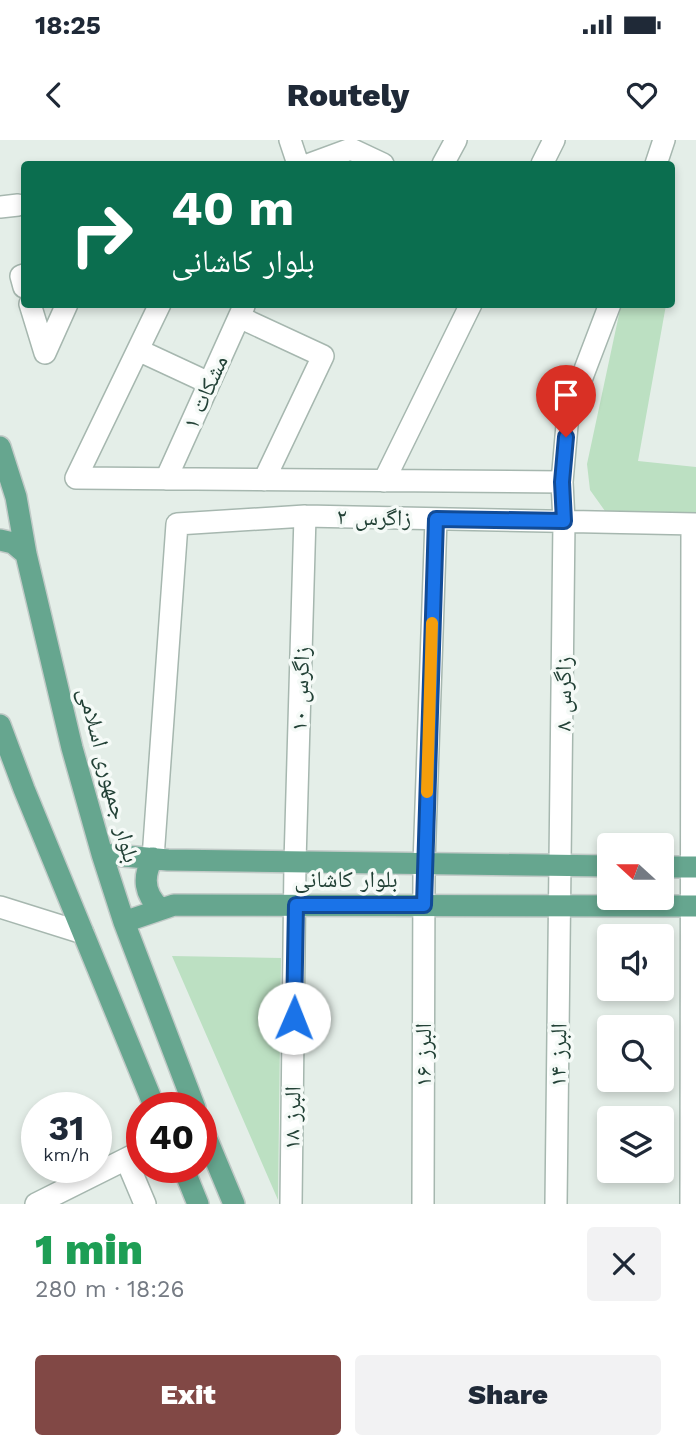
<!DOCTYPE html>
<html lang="en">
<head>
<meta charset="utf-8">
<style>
  :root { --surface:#fff; --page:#f2f2f3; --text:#1f2937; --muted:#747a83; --accent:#814845 }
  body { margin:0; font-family:"Work Sans","Noto Naskh Arabic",sans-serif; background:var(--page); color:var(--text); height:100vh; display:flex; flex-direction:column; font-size:26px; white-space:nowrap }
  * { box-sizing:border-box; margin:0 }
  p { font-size:23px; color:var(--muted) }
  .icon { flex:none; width:38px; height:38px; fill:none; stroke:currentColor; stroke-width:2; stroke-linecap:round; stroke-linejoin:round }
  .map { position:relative; height:1064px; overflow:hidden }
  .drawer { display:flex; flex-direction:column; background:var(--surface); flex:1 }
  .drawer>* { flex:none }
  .top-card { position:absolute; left:21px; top:21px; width:654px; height:147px; border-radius:7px; box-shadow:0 4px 10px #0003; background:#0b6e4f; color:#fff; overflow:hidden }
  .needle { width:46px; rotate:291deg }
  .fabs { position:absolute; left:597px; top:693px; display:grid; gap:14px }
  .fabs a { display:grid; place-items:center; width:77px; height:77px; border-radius:7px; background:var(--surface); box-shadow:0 4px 10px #0003; font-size:35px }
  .speed { position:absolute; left:21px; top:952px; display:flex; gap:14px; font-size:35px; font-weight:700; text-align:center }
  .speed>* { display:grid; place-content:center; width:91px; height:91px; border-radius:50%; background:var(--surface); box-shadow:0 4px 10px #0003; line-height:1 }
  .speed small { font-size:18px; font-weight:400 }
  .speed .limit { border:10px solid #d22; background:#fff; color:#111 }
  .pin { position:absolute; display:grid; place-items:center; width:60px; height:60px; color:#fff; margin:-72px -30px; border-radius:50% 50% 50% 0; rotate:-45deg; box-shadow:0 0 7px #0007 }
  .pin .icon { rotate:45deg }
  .me { position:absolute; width:77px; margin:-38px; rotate:1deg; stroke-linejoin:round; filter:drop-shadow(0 0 5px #0008) }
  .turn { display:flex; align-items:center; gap:24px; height:147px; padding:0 35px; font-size:32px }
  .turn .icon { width:91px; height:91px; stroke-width:2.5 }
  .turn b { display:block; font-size:49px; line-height:60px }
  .round { display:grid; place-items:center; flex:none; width:74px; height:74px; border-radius:7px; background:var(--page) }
  .head { display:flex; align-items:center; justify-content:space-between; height:119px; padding:0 35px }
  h1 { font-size:42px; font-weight:800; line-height:52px; color:#1e9e55 }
  .primary-button { display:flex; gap:14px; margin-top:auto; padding:14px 35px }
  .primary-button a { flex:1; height:80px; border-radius:7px; background:var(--accent); color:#fff; font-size:28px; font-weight:800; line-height:80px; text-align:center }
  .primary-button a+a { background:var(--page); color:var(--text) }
  .status { display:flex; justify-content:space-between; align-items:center; height:49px; padding:0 35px; background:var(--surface); direction:ltr }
  .status svg { height:19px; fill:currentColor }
  header { display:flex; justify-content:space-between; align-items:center; height:91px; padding:0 35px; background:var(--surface); font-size:32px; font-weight:800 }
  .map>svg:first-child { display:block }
</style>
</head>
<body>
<div class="status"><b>18:25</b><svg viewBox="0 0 49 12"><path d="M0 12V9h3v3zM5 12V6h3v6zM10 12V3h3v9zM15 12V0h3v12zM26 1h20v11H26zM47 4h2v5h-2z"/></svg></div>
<header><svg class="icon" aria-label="back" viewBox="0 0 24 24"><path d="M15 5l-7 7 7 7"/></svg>Routely<svg class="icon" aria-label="heart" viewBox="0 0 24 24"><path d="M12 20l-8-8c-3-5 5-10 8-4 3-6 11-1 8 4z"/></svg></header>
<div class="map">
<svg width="696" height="1064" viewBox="0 0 696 1064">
  <rect width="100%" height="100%" fill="#e4eee8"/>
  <path fill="#bce0c2" d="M621 165H666L638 321 696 327V376L605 371 590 350 587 324Z
    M172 816 281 818 278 1060Z"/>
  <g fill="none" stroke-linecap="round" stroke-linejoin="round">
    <g stroke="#a6b7af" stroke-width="24">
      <path id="minor" d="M290 0 298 24
        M310 24 351 9 383 24
        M443 24 456 0
        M542 24 554 0
        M656 24 664 0
        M0 67 18 65
        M24 135 21 136 24 147
        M30 164 45 213 67 164
        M160 164 76 338 562 342
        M239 177 323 216 264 340
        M138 210 209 243
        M166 339 244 166
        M384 341 471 164
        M153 718 177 384 305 376 696 384
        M0 767 83 793
        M126 1019 145 1064
        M36 1064 142 1011
        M291 1064 295 722 305 376
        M423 1064 424 724 436 379
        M556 1064 564 381 562 342 568 274 610 164
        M691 1064 692 384"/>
    </g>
    <g stroke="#c1cac7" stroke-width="24">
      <path id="major" d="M0 307 16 357 26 414 72 608 102 714 124 782 195 968
        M0 400 13 403 26 414
        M0 585 24 649 155 968
        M102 714 168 720 609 726
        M153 718C142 737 144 755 161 769
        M662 727H696
        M124 782 174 765 696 766
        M201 985 234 1064
        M183 1027 198 1064"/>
    </g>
    <use href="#minor" stroke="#fff" stroke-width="21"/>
    <use href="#major" stroke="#66a68f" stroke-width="21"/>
  </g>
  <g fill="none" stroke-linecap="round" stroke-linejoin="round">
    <g stroke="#114b97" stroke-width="18">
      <path id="route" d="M294 878 296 765H424L436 379 564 381 562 342 566 297"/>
    </g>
    <use href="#route" stroke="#1a73e8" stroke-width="12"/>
    <path stroke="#f59e0b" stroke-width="12" d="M427 652 432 483"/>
  </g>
  <g text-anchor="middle" stroke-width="7" stroke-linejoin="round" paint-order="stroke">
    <g font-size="23" fill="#224136" stroke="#f5faf7">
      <text transform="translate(205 252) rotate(-66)" y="8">مشکات ۱</text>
      <text transform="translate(374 377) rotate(1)" y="8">زاگرس ۲</text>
      <text transform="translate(300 549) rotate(-88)" y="8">زاگرس ۱۰</text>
      <text transform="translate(563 554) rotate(-90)" y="8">زاگرس ۸</text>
      <text transform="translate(109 635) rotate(75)" y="8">بلوار جمهوری اسلامی</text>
      <text x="346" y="747">بلوار کاشانی</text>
      <text transform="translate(423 915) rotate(-90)" y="8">البرز ۱۶</text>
      <text transform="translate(558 915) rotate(-89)" y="8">البرز ۱۴</text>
      <text transform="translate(292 978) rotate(-89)" y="8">البرز ۱۸</text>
    </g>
  </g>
</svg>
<div class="fabs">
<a><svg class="needle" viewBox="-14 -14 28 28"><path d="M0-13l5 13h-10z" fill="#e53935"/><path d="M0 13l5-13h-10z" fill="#747a83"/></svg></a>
<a><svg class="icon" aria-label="sound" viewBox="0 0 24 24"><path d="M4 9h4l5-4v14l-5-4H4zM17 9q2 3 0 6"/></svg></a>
<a><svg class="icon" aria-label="search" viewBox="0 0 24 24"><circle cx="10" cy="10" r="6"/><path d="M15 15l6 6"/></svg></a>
<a><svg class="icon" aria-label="layers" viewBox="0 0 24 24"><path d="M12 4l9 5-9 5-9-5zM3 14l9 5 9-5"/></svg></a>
</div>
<div class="speed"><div>31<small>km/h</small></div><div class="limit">40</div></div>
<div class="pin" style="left:566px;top:297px;background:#d93025"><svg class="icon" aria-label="arrive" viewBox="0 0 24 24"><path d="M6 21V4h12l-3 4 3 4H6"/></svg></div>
<svg class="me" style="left:294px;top:878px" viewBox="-20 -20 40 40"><circle r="19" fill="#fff"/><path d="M0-13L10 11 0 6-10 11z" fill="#1a73e8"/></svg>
<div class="top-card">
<div class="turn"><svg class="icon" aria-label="right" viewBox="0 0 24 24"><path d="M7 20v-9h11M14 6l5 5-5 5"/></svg><div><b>40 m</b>بلوار کاشانی</div></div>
</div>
</div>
<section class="drawer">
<div class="head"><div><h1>1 min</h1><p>280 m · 18:26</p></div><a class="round"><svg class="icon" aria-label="close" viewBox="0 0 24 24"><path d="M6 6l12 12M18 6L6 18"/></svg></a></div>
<div class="primary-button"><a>Exit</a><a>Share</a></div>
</section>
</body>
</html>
